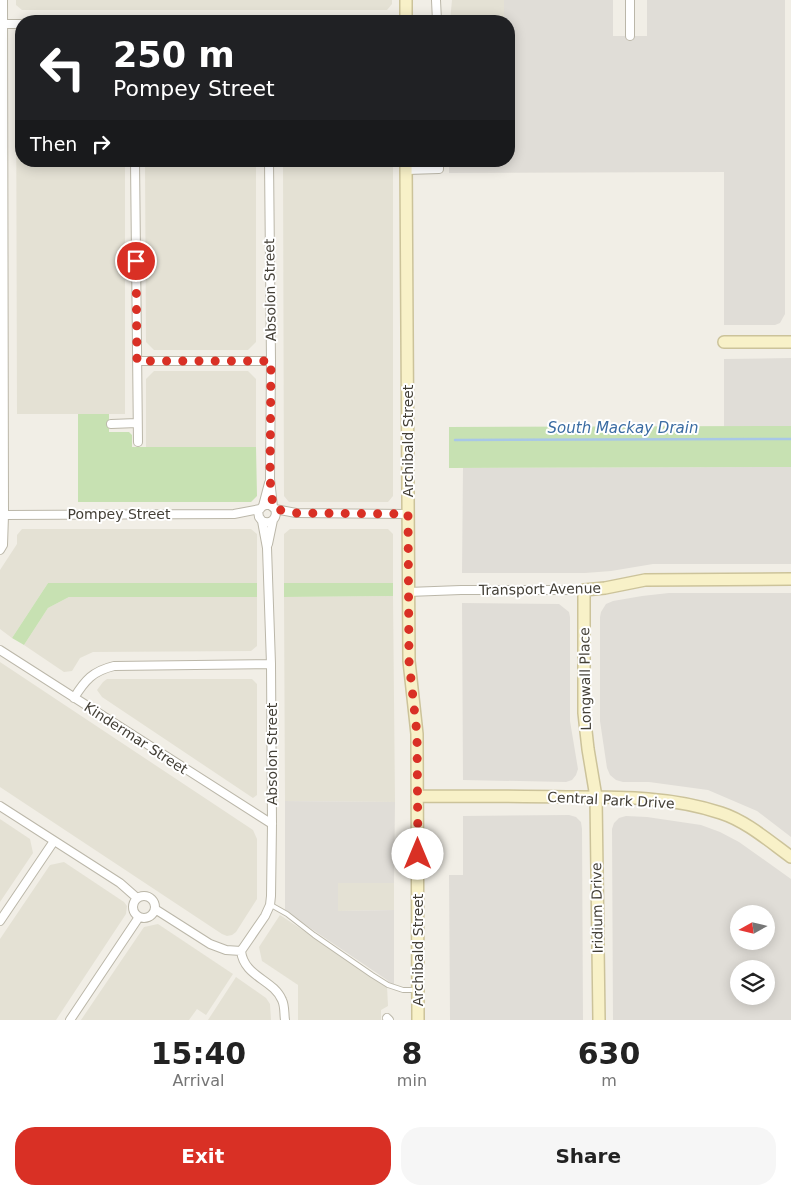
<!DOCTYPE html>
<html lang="en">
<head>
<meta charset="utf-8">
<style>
  :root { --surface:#fff; --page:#f6f6f6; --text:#222; --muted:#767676; --accent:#d93025 }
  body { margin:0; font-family:"DejaVu Sans",sans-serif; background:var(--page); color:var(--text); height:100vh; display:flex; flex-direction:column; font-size:19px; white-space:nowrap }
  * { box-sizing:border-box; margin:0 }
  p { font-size:16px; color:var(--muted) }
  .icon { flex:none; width:28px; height:28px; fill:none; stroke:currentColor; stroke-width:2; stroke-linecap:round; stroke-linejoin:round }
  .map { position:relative; height:1020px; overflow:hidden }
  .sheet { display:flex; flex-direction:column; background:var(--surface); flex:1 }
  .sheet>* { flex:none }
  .banner { position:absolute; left:15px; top:15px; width:500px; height:152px; border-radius:20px; box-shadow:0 2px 12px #0003; background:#202124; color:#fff; overflow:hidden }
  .needle { width:32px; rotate:262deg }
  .buttons { position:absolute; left:730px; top:905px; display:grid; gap:10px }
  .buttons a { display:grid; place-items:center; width:45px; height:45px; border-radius:50%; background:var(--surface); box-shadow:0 2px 12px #0003; font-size:25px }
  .pin { position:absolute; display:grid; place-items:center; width:42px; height:42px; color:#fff; margin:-21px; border:2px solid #fff; border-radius:50%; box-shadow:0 1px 5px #0007 }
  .me { position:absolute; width:55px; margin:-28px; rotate:0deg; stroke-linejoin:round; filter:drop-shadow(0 0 4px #0008) }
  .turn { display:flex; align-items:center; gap:18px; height:105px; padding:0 15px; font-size:22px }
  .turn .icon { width:65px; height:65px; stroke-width:2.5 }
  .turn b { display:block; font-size:35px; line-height:42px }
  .then { display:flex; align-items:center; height:48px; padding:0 15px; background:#0003; gap:10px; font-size:19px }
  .eta { display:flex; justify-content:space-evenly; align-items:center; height:85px; text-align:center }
  .eta b { font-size:30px; font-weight:700; line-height:35px }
  .button { display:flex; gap:10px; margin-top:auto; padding:10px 15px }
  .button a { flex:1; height:58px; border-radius:20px; background:var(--accent); color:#fff; font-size:20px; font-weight:700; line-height:58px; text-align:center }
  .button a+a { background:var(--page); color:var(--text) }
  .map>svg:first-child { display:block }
</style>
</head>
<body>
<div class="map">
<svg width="791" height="1020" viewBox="0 0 791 1020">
  <rect width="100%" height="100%" fill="#f1eee6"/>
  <path fill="#e4e1d4" d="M16 0H392V4L387 10H22L16 5Z
    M452 0H504V21H450Z
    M21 38V161H125V414H17L16 43Z
    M145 161H256V342L248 350H154L146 342Z
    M283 161H393V496L388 502H289L284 496Z
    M154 371H248L256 379V447H146V379Z
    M22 529H251L257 534V583H48L12 638 0 629V570L17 544V535Z
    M290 529H388L393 534V583H284V534Z
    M393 596 395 802 285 801 284 597Z
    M69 597H257V646L251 651 93 652 80 658 72 671 64 672 24 645 48 608Z
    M0 662 253 830 257 839V899L236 932 232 935 227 936 222 934 0 787Z
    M107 679H252L257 684V795L253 798 102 697 97 690 103 682Z
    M0 819 30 839 33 853 0 902Z
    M64 862 124 902 127 906 126 914 56 1020H0V939L50 865Z
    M338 882 394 883V910L338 911Z
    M280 915 387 986 388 1006 381 1010V1020H298V985L262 961 259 947Z
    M158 924 233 974 206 1015 197 1009 189 1020H81L144 927Z
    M236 977 266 998 270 1004 271 1020H208Z"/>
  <path fill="#e0ddd7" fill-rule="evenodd" d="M504 0H613V36H647V0H785V314L780 323 775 325H724V172L449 173V161H509V21H504Z
    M791 358V426L724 427V359Z
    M791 467V564H653L611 571 585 573H462L463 468Z
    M669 593H791V837L757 811 708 790 649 782H623L616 780 610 775 607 768 600 721V617L601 612 606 604 613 601 642 596Z
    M462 603 559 604 569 612 570 617V721L578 769 576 775 572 780 566 782 463 780Z
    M285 801 395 802 394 883H338V911L394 910V984L392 985 387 980 285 911Z
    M569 815 576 817 581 822 582 829 583 1020H450L449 875H463V816Z
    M626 816 647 817 701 825 720 832 739 842 791 879V1020H613L612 829 614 823 619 818ZM739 914H766V941H739ZM739 969H766V996H739Z"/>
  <path fill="#c7e1b2" d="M78 414H109V432H129L132 435V447H256L257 496 251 502H78Z
    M791 426V467L449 468V427Z
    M48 583H257V597H69L48 608 24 645 12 638Z
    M284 583H393V596L284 597Z"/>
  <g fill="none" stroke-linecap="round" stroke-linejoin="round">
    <path stroke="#a8c7e7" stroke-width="2.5" d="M455 440 791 439"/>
    <g stroke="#bbb7a9" stroke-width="6">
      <path id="lane" d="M271 905 287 914 314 935 372 975 388 985 403 990H416"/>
    </g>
    <g stroke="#bbb7a9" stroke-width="10">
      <path id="street" d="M436 0 437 21
        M630 0V36
        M1 24H21
        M135 161 138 442
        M269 161 271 361 270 479 273 507
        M407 170 439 169V161
        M137 361H271
        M111 424 137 423
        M263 506 269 483
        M275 509C278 518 271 525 262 521L259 517 258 511 263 506 266 505H270L275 509 296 513 408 514
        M4 515 234 514 260 509
        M268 544 273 520
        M0 550 3 545 4 515 3 0
        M408 592 461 590H584
        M0 650 272 824
        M74 698C85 680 93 671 114 666L271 664
        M0 806 120 883 137 898
        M133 907a11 11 0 1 1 22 0a11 11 0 1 1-22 0Z
        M155 909 210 944 226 950 241 951C244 977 273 979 282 1000 285 1006 284 1014 285 1020
        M0 921 54 841
        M241 951 265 916 270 905 271 896 272 824 271 664 267 548 262 521
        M387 1018 389 1020
        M70 1020 139 917"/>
    </g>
    <g stroke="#ccc39a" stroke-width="14">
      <path id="secondary" d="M406 21V0
        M406 161 409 661 417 734 418 1020
        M724 342H791
        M417 796C467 796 516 796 566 797 617 797 671 796 721 813 746 821 769 841 791 857
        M599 1020 596 797 588 749 584 713V590L605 588 645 580 791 579"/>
    </g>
    <use href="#lane" stroke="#fff" stroke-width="4"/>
    <use href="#street" stroke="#fff" stroke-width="8"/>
    <use href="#secondary" stroke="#f8f1c8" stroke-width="11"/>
  </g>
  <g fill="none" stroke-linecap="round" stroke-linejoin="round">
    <path stroke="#d93025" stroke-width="9" stroke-dasharray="0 16.2" d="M136 261 137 361H271L270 479 273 507 275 509 296 513 408 514 409 661 417 734 418 854"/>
  </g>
  <g text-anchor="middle" stroke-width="4" stroke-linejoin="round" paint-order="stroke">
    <g font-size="14" fill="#433f36" stroke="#fff">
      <text transform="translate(270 290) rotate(-91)" y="5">Absolon Street</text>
      <text transform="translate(408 441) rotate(-90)" y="5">Archibald Street</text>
      <text x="119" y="519">Pompey Street</text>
      <text transform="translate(540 589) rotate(-1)" y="5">Transport Avenue</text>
      <text transform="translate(585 679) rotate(-91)" y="5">Longwall Place</text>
      <text transform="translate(136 738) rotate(33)" y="5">Kindermar Street</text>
      <text transform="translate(272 754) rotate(-90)" y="5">Absolon Street</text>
      <text transform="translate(611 800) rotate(3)" y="5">Central Park Drive</text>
      <text transform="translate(597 908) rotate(-91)" y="5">Iridium Drive</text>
      <text transform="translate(418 950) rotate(-90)" y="5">Archibald Street</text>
    </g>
    <g font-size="15" font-style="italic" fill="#3b6ca2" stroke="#fff">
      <text x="623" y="433">South Mackay Drain</text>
    </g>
  </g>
</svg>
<div class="buttons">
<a><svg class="needle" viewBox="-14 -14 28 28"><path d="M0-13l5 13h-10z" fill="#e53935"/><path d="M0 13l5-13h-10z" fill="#767676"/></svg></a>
<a><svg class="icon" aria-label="layers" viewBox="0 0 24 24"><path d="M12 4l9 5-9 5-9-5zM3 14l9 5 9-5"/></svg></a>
</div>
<div class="pin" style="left:136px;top:261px;background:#d93025"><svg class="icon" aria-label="arrive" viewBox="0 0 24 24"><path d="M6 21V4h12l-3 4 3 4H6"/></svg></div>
<svg class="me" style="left:418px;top:854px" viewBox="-20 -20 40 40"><circle r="19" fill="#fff"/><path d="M0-13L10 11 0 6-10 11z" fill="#d93025"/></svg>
<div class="banner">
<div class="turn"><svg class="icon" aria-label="left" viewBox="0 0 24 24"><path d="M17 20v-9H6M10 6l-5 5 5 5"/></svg><div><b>250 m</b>Pompey Street</div></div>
<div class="then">Then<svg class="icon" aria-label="right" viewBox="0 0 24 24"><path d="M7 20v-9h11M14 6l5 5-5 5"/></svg></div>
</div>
</div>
<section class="sheet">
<div class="eta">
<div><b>15:40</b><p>Arrival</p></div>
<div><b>8</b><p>min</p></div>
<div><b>630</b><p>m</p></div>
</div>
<div class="button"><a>Exit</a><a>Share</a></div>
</section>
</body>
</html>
